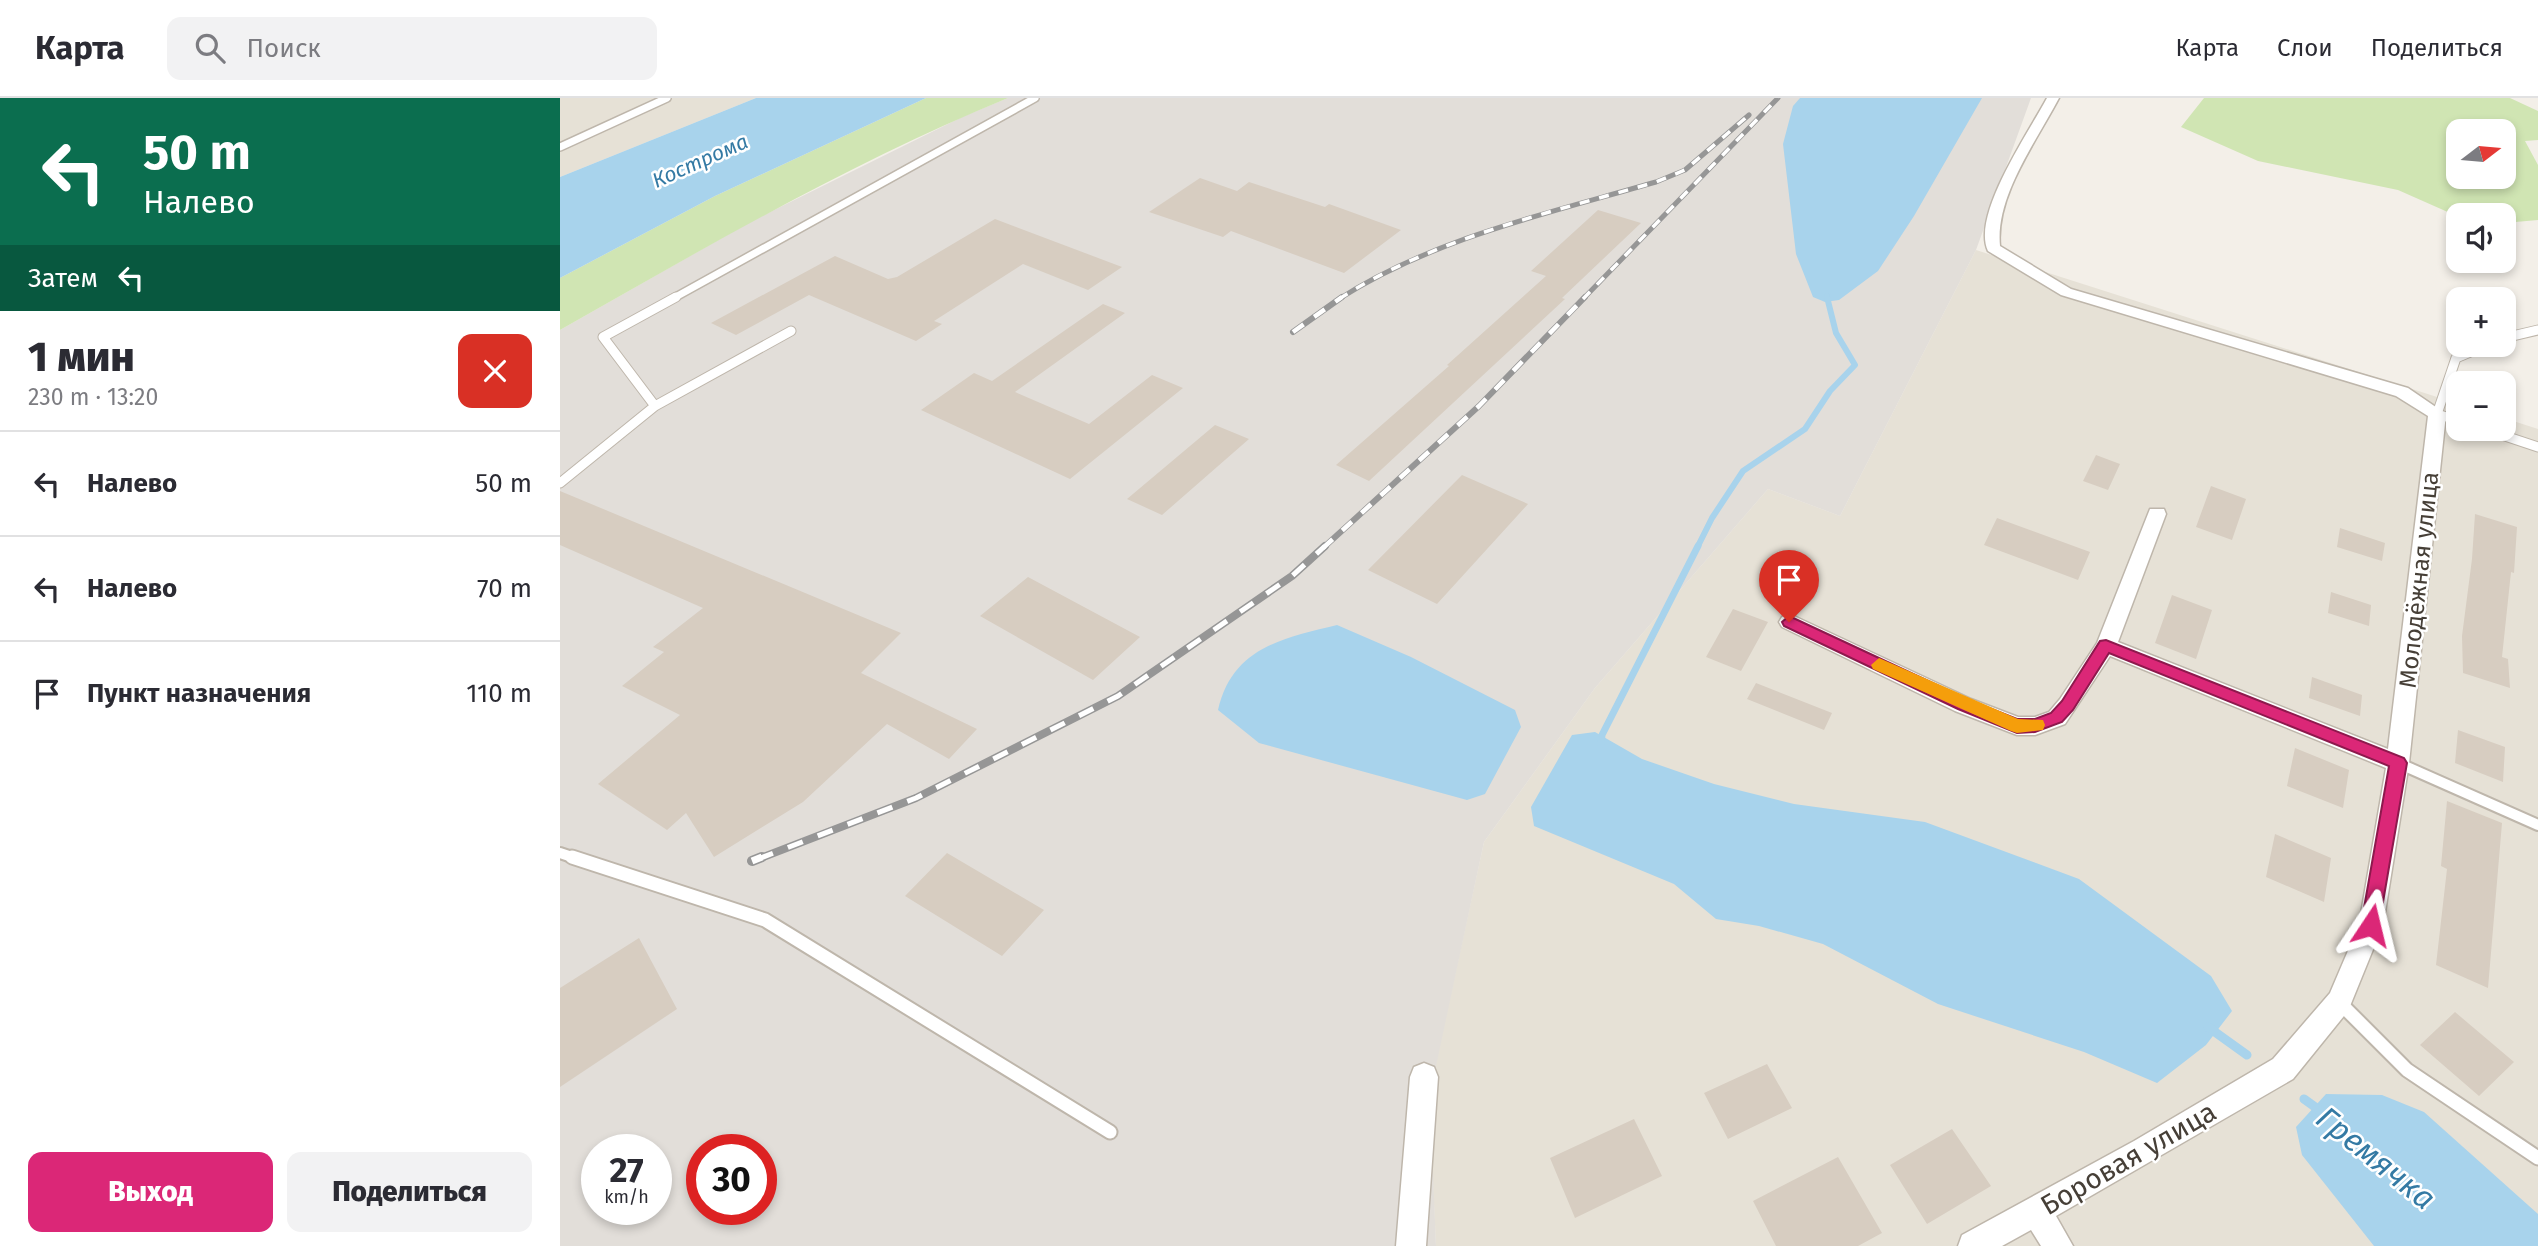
<!DOCTYPE html>
<html lang="ru">
<head>
<meta charset="utf-8">
<style>
  :root { --surface:#fff; --page:#f2f2f3; --text:#2b2b33; --muted:#7c7c81; --line:#e1e1e2; --accent:#db2777 }
  body { margin:0; font-family:"Fira Sans",sans-serif; background:var(--page); color:var(--text); height:100vh; display:flex; flex-direction:column; font-size:26px; white-space:nowrap }
  * { box-sizing:border-box; margin:0 }
  p { font-size:23px; color:var(--muted) }
  .icon { flex:none; width:38px; height:38px; fill:none; stroke:currentColor; stroke-width:2; stroke-linecap:round; stroke-linejoin:round }
  .map { position:relative; flex:1; overflow:hidden }
  .drawer { display:flex; flex-direction:column; background:var(--surface); width:560px }
  .drawer>* { flex:none }
  .hud { background:#0b6e4f; color:#fff; overflow:hidden }
  .needle { width:46px; rotate:74deg }
  .buttons { position:absolute; left:1886px; top:21px; display:grid; gap:14px }
  .buttons a { display:grid; place-items:center; width:70px; height:70px; border-radius:14px; background:var(--surface); box-shadow:0 4px 10px #0003; font-size:35px }
  .speed { position:absolute; left:21px; top:1036px; display:flex; gap:14px; font-size:35px; font-weight:700; text-align:center }
  .speed>* { display:grid; place-content:center; width:91px; height:91px; border-radius:50%; background:var(--surface); box-shadow:0 4px 10px #0003; line-height:1 }
  .speed small { font-size:18px; font-weight:400 }
  .speed .limit { border:10px solid #d22; background:#fff; color:#111 }
  .pin { position:absolute; display:grid; place-items:center; width:60px; height:60px; color:#fff; margin:-72px -30px; border-radius:50% 50% 50% 0; rotate:-45deg; box-shadow:0 0 7px #0007 }
  .pin .icon { rotate:45deg }
  .me { position:absolute; width:77px; margin:-38px; rotate:10deg; stroke-linejoin:round; filter:drop-shadow(0 0 5px #0008) }
  .turn { display:flex; align-items:center; gap:24px; height:147px; padding:0 28px; font-size:32px }
  .turn .icon { width:91px; height:91px; stroke-width:2.5 }
  .turn b { display:block; font-size:49px; line-height:60px }
  .then { display:flex; align-items:center; height:66px; padding:0 28px; background:#0003; gap:14px; font-size:26px }
  .round { display:grid; place-items:center; flex:none; width:74px; height:74px; border-radius:14px; background:var(--page) }
  .head { display:flex; align-items:center; justify-content:space-between; height:119px; padding:0 28px }
  h1 { font-size:42px; font-weight:800; line-height:52px }
  .button { display:flex; gap:14px; margin-top:auto; padding:14px 28px }
  .button a { flex:1; height:80px; border-radius:14px; background:var(--accent); color:#fff; font-size:28px; font-weight:800; line-height:80px; text-align:center }
  .button a+a { background:var(--page); color:var(--text) }
  ul { padding:0; list-style:none }
  li { display:flex; align-items:center; gap:21px; height:105px; padding:0 28px; border-top:2px solid var(--line) }
  li div { flex:1 }
  li b { display:block; font-size:26px }
  li em { font-style:normal }
  header { display:flex; align-items:center; gap:42px; box-sizing:border-box; height:98px; padding:0 35px; background:var(--surface); border-bottom:2px solid var(--line) }
  header strong { font-size:33px }
  nav { display:flex; gap:38px; margin-inline-start:auto; font-size:24px }
  .search { width:490px; height:63px; background:var(--page); display:flex; align-items:center; gap:18px; box-sizing:border-box; padding:0 24px; border-radius:14px; color:var(--muted); font-size:26px }
  main { display:flex; flex:1; min-height:0 }
  .map>svg:first-child { display:block }
</style>
</head>
<body>
<header>
<strong>Карта</strong>
<div class="search"><svg class="icon" aria-label="search" viewBox="0 0 24 24"><circle cx="10" cy="10" r="6"/><path d="M15 15l6 6"/></svg>Поиск</div>
<nav><a>Карта</a><a>Слои</a><a>Поделиться</a></nav>
</header>
<main>
<section class="drawer">
<div class="hud">
<div class="turn"><svg class="icon" aria-label="left" viewBox="0 0 24 24"><path d="M17 20v-9H6M10 6l-5 5 5 5"/></svg><div><b>50 m</b>Налево</div></div>
<div class="then">Затем<svg class="icon" aria-label="left" viewBox="0 0 24 24"><path d="M17 20v-9H6M10 6l-5 5 5 5"/></svg></div>
</div>
<div class="head"><div><h1>1 мин</h1><p>230 m · 13:20</p></div><a class="round" style="background:#d93025;color:#fff"><svg class="icon" aria-label="close" viewBox="0 0 24 24"><path d="M6 6l12 12M18 6L6 18"/></svg></a></div>
<ul>
<li><svg class="icon" aria-label="left" viewBox="0 0 24 24"><path d="M17 20v-9H6M10 6l-5 5 5 5"/></svg><div><b>Налево</b></div><em>50 m</em></li>
<li><svg class="icon" aria-label="left" viewBox="0 0 24 24"><path d="M17 20v-9H6M10 6l-5 5 5 5"/></svg><div><b>Налево</b></div><em>70 m</em></li>
<li><svg class="icon" aria-label="arrive" viewBox="0 0 24 24"><path d="M6 21V4h12l-3 4 3 4H6"/></svg><div><b>Пункт назначения</b></div><em>110 m</em></li>
</ul>
<div class="button"><a>Выход</a><a>Поделиться</a></div>
</section>
<div class="map">
<svg width="1978" height="1148" viewBox="0 0 1978 1148">
  <rect width="100%" height="100%" fill="#f3efe8"/>
  <path fill="#e6e1d6" d="M0 0H196L0 79Z
    M1416 152 1899 306V331H1944V320L1978 331V1148H876L869 996 924 744 1035 590 1208 391 1280 418Z"/>
  <path fill="#e2ded9" fill-rule="evenodd" d="M448 0H1471L1416 152 1280 418 1208 391 1035 590 924 744 870 996 876 1148H0V232L188 125 402 19ZM37 1052H96V1111H37ZM142 1052H201V1111H142Z"/>
  <path fill="#d0e5b3" fill-rule="evenodd" d="M366 0H448C292 64 146 149 0 232V180L155 98Z
    M1644 0H1950L1978 13V42L1965 43 1978 67V122L1944 125V117L1899 119 1838 92 1698 63 1621 29ZM1899 33H1944V79H1899Z"/>
  <path fill="#a8d3ec" d="M196 0H366L155 98 0 180V79Z
    M1240 0H1422L1354 118 1318 173 1279 202 1265 204 1253 199 1236 156 1223 46 1233 8Z
    M777 527 851 559 955 612 961 629 925 696 907 702 699 645 658 612C672 550 723 540 777 527Z
    M1035 634 1082 661 1154 686 1234 706 1365 724 1519 781 1651 878 1672 913 1646 947 1597 985 1524 954 1378 906 1263 846 1199 828 1156 821 1114 786 974 728 971 709 1012 637Z
    M1766 996 1822 997 1864 1014 1978 1116V1148H1814L1742 1057 1736 1029Z"/>
  <g fill="none" stroke-linecap="round" stroke-linejoin="round">
    <path stroke="#a8d3ec" stroke-width="4.5" d="M1267 197 1268 201"/>
    <path stroke="#a8d3ec" stroke-width="6" d="M1137 450 1152 420 1183 373 1245 331 1270 293 1295 267 1276 235 1267 199"/>
    <path stroke="#a8d3ec" stroke-width="7" d="M1041 646 1042 637 1138 448"/>
    <path stroke="#a8d3ec" stroke-width="9" d="M1648 929 1687 957
      M1744 1001 1762 1014"/>
  </g>
  <path fill="#d7cdc1" d="M640 80 677 93 689 84 765 109 769 106 841 132 784 175 671 133 663 139 589 114Z
    M1038 112 1081 125 1002 200 1005 201 809 383 776 367 889 268 887 267 986 178 971 173Z
    M435 121 562 169 528 192 463 166 374 223 382 226 356 243 249 197 176 237 151 225 275 158 328 181 337 179Z
    M543 206 565 215 455 294 529 326 592 277 623 290 510 381 361 312 414 275 432 283Z
    M655 327 689 341 602 417 567 401Z
    M1536 357 1560 366 1548 392 1523 383Z
    M902 377 968 406 877 506 808 472Z
    M1651 388 1686 401 1672 442 1636 429Z
    M0 393 341 535 301 575 417 631 389 661 327 626 243 704 154 759 126 715 107 732 38 686 120 617 62 588 104 554 93 549 143 510 0 447Z
    M1915 416 1957 429 1954 475 1951 474 1942 559 1948 561 1950 590 1903 575 1902 538 1912 461Z
    M1437 420 1530 454 1518 482 1424 447Z
    M1780 430 1825 445 1822 463 1777 449Z
    M468 479 580 539 533 582 420 518Z
    M1771 494 1811 507 1809 528 1768 515Z
    M1612 497 1652 512 1636 561 1595 545Z
    M1173 511 1208 524 1181 573 1146 559Z
    M1752 579 1802 597 1800 618 1749 600Z
    M1196 585 1272 615 1264 632 1187 601Z
    M1898 632 1945 649 1943 684 1895 665Z
    M1735 650 1789 672 1783 710 1727 688Z
    M1887 703 1942 725 1928 890 1876 867 1887 771 1881 768Z
    M1715 736 1771 760 1764 804 1706 779Z
    M387 755 484 812 442 858 345 798Z
    M79 840 117 911 0 989V890Z
    M1895 914 1954 964 1919 998 1860 947Z
    M1207 966 1232 1010 1168 1041 1144 995Z
    M1074 1021 1102 1078 1015 1120 990 1060Z
    M1392 1031 1431 1088 1367 1126 1330 1067Z
    M1278 1059 1322 1135 1298 1148H1216L1193 1103Z"/>
  <g fill="none" stroke-linecap="round" stroke-linejoin="round">
    <g stroke="#beb6ab" stroke-width="10">
      <path id="service-far3" d="M0 49 107 0
        M112 201 475 0"/>
    </g>
    <g stroke="#beb6ab" stroke-width="11">
      <path id="service-far2" d="M1944 240 1978 232
        M95 308 43 239 116 199
        M1899 323 1877 316 1896 260 1927 247
        M1924 331 1978 349
        M0 385 95 308 231 233"/>
    </g>
    <g stroke="#beb6ab" stroke-width="14">
      <path id="service-far1" d="M1838 665 1978 727
        M0 755 18 761"/>
    </g>
    <g stroke="#beb6ab" stroke-width="17">
      <path id="service" d="M12 759 205 822 550 1034
        M1779 904 1847 972 1978 1060"/>
    </g>
    <g stroke="#beb6ab" stroke-width="3">
      <path id="minor" d="M1487 0H1499C1476 44 1435 98 1440 148L1511 191 1848 290 1886 316 1849 665 1823 827 1788 913 1733 981 1496 1118 1513 1148H1481L1471 1132 1442 1148H1398L1402 1137 1574 1043 1713 961 1770 895 1799 827 1826 670 1550 558 1505 626 1475 637H1457L1395 613 1222 529 1219 524 1222 519 1229 516 1236 519 1411 601 1458 619H1475L1489 614 1500 601 1537 545 1588 416 1590 411H1604L1606 416 1558 544 1828 651 1868 318 1836 298 1501 197 1428 153C1411 117 1469 34 1487 0Z
        M864 965 874 969 878 979 866 1148H836L850 979 854 969Z"/>
    </g>
    <use href="#service-far3" stroke="#fff" stroke-width="7"/>
    <use href="#service-far2" stroke="#fff" stroke-width="9"/>
    <use href="#service-far1" stroke="#fff" stroke-width="10"/>
    <use href="#service" stroke="#fff" stroke-width="13"/>
    <use href="#minor" fill="#fff" fill-rule="evenodd"/>
    <g stroke="#969696" stroke-width="5">
      <path id="rail-far3" d="M779 201C874 140 989 115 1096 84L1125 72 1189 17
        M1023 201 1218 0"/>
    </g>
    <g stroke="#969696" stroke-width="6">
      <path id="rail-far2" d="M733 234 782 199
        M763 450 919 308 1025 199"/>
    </g>
    <g stroke="#969696" stroke-width="8">
      <path id="rail-far1" d="M198 761 356 700 558 598 732 478 765 448"/>
    </g>
    <g stroke="#969696" stroke-width="10">
      <path id="rail" d="M192 763 202 759"/>
    </g>
    <use href="#rail-far3" stroke="#fff" stroke-width="3.5" stroke-dasharray="10" stroke-linecap="butt"/>
    <use href="#rail-far2" stroke="#fff" stroke-width="4.5" stroke-dasharray="13" stroke-linecap="butt"/>
    <use href="#rail-far1" stroke="#fff" stroke-width="5" stroke-dasharray="16" stroke-linecap="butt"/>
    <use href="#rail" stroke="#fff" stroke-width="7" stroke-dasharray="20" stroke-linecap="butt"/>
  </g>
  <path fill="#db2777" stroke="#8e194d" stroke-width="2" d="M1229 518 1409 602 1457 621H1475L1491 615 1502 603 1540 543 1546 542 1844 660 1847 665 1818 833 1811 836 1804 833 1801 827 1829 668 1549 555 1513 612 1502 624 1475 634 1457 635 1398 611 1224 528 1222 524Z"/>
  <path fill="#f59e0b" d="M1319 560 1458 621 1483 622 1485 627 1483 632 1457 635 1451 633 1313 571 1311 567Z"/>
  <g text-anchor="middle" stroke-width="5" stroke-linejoin="round" paint-order="stroke">
    <g font-size="21" font-style="italic" fill="#347aa4" stroke="#fff">
      <text transform="translate(140 63) rotate(-24)" y="7">Кострома</text>
    </g>
    <g font-size="24" fill="#463f37" stroke="#fff">
      <text transform="translate(1859 482) rotate(-84)" y="8">Молодёжная улица</text>
    </g>
    <g font-size="28" fill="#463f37" stroke="#fff">
      <text transform="translate(1568 1060) rotate(-30)" y="10">Боровая улица</text>
    </g>
    <g font-size="32" font-style="italic" fill="#347aa4" stroke="#fff">
      <text transform="translate(1816 1060) rotate(39)" y="11">Гремячка</text>
    </g>
  </g>
</svg>
<div class="buttons">
<a><svg class="needle" viewBox="-14 -14 28 28"><path d="M0-13l5 13h-10z" fill="#e53935"/><path d="M0 13l5-13h-10z" fill="#7c7c81"/></svg></a>
<a><svg class="icon" aria-label="sound" viewBox="0 0 24 24"><path d="M4 9h4l5-4v14l-5-4H4zM17 9q2 3 0 6"/></svg></a>
<a>+</a>
<a>−</a>
</div>
<div class="speed"><div>27<small>km/h</small></div><div class="limit">30</div></div>
<div class="pin" style="left:1229px;top:524px;background:#d93025"><svg class="icon" aria-label="arrive" viewBox="0 0 24 24"><path d="M6 21V4h12l-3 4 3 4H6"/></svg></div>
<svg class="me" style="left:1811px;top:827px" viewBox="-20 -20 40 40"><path d="M0-17L14 15 0 8-14 15z" fill="#db2777" stroke="#fff" stroke-width="4"/></svg>
</div>
</main>
</body>
</html>
